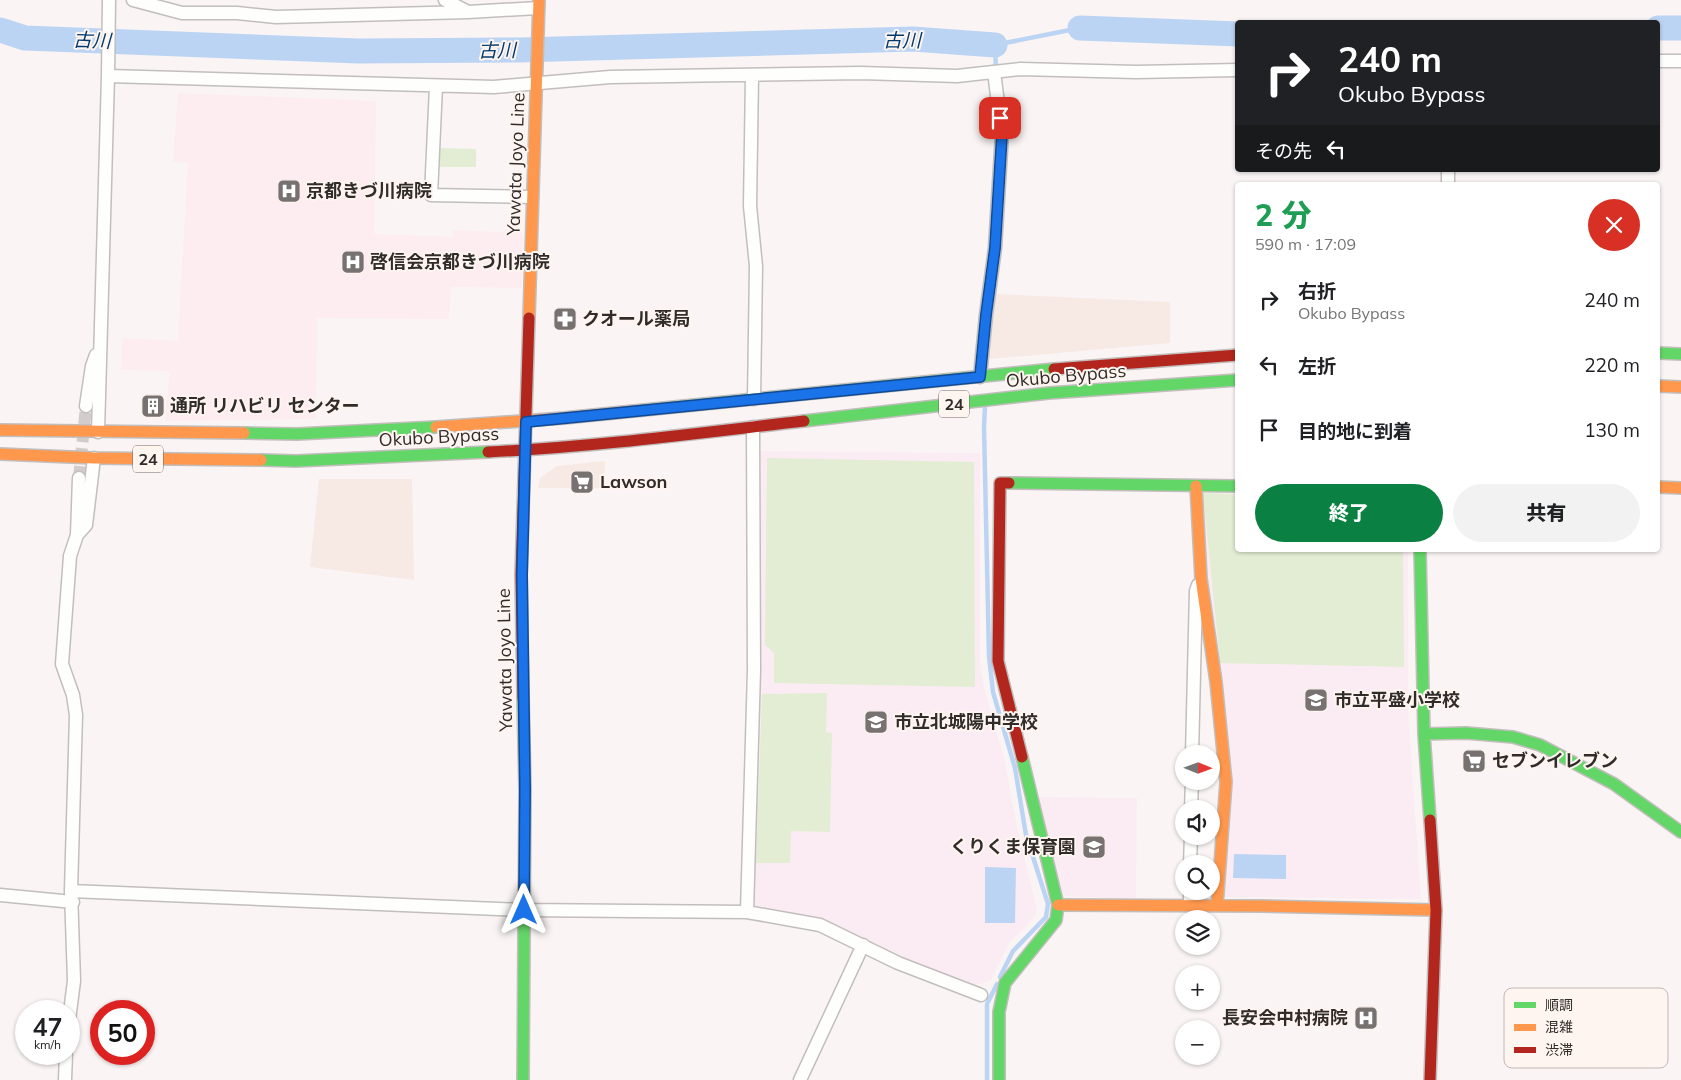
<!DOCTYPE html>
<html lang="ja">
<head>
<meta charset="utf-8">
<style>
  :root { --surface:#fff; --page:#f2f2f2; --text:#202124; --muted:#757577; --accent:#0b8043 }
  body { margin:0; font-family:Mulish,"Noto Sans JP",sans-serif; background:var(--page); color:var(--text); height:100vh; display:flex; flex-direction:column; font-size:19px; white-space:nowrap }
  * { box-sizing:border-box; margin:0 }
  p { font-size:16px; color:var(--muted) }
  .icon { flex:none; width:28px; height:28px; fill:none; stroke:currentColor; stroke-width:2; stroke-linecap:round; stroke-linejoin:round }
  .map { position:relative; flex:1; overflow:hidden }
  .side { position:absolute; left:1235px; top:182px; width:425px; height:370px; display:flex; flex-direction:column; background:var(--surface); border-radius:5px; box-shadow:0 1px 4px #0004 }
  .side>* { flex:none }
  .hud { position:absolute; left:1235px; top:20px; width:425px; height:152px; border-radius:5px; box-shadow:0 1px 4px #0004; background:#202124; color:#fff; overflow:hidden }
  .needle { width:32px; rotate:91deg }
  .tools { position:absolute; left:1175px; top:745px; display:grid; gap:10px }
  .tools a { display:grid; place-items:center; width:45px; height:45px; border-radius:50%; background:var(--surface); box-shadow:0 1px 4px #0004; font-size:25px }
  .speed { position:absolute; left:15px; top:1000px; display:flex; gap:10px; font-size:25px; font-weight:700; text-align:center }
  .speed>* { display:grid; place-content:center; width:65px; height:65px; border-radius:50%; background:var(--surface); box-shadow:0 1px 4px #0004; line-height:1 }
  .speed small { font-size:12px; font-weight:400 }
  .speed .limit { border:8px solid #d22; background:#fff; color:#111 }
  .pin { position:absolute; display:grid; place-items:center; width:42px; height:42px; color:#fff; margin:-21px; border-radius:10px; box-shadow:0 2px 8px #0006 }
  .me { position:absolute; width:55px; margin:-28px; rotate:0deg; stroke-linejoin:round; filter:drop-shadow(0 0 4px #0008) }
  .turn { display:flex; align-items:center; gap:18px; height:105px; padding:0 20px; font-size:22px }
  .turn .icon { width:65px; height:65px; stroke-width:2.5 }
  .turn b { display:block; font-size:35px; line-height:42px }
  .then { display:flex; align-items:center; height:48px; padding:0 20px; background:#0003; gap:10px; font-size:19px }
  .round { display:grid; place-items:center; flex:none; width:52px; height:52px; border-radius:26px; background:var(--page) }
  .headline { display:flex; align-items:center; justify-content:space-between; height:85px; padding:0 20px }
  h1 { font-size:30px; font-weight:800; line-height:38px; color:#1e9e55 }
  .button { display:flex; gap:10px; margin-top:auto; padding:10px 20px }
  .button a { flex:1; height:58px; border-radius:30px; background:var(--accent); color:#fff; font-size:20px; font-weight:800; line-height:58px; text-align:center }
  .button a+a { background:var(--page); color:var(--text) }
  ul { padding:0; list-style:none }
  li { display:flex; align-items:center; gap:15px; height:65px; padding:0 20px }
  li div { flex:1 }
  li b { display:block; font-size:19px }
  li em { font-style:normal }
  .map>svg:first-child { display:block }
</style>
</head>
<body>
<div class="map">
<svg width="1681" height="1080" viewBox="0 0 1681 1080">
  <rect width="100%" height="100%" fill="#faf5f4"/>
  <path fill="#f7e9e4" d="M996 294 1170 302V343L990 359 991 328Z
    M605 461 604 488H538L540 478 557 466Z
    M319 479H412L414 580 310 567Z"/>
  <path fill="#fbecf4" d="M761 451 980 453V662L984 687 1004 758 1017 826 1037 909 1035 916 1025 928 1009 943 991 980 984 983 970 986 892 956 836 927 812 917 755 907 751 902 759 686Z
    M1201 490 1238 550H1408V709L1421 899 1224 897 1213 640Z
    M1037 797 1137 798 1136 899 1064 896Z"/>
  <path fill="#fdecf0" d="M178 93 376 101 374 234 453 237V230L523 233 522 288 451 287 449 319 317 318 316 419 165 421 170 371 121 370 122 338 178 341 188 163 173 162Z"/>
  <path fill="#e2edd4" d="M438 148 476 149V167H438Z
    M767 458 974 462 975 687 774 683V653L765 645Z
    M1203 493 1237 494 1238 550H1403L1404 667 1220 663Z
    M827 693 826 732 832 733 830 832 791 831 790 863H756L762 694Z"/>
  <path fill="#bcd4f3" d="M1234 854 1286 855V879L1233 878Z
    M985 867 1016 868 1015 923H985Z"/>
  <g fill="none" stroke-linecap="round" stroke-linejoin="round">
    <path stroke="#bcd4f3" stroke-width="4.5" d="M996 71 995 45 1080 28
      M985 406 984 427 989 656 993 692 1015 768 1026 835 1048 904 1046 917 1013 951 1000 977
      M987 1080V1004L997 984"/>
    <path stroke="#bcd4f3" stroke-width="25" d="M1080 28 1238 34
      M1658 28H1681
      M0 30 25 38 358 51 520 50 913 39 995 45"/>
    <path stroke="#d2cdcb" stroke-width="12" stroke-dasharray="12 6" stroke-linecap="butt" d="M79 478 86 406"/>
    <g stroke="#c2bebc" stroke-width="15">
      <path id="street" d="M133 0 182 13H237L276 17 468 12
        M445 0 468 12 538 8
        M1658 61H1681
        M108 76 494 87 610 77 861 73 957 76 1020 69 1136 72 1238 70
        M752 76 750 206 756 266 754 399
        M436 86 431 195 532 197
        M1448 185V170
        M980 377 986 315 995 248 1002 134 994 72
        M86 406 92 366 96 355
        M98 432 108 76 109 0
        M77 535 79 478
        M1192 754 1196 591 1198 585
        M1191 809 1192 781
        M1190 864 1191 836
        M71 891 524 910 747 912 820 925 898 963 981 995
        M0 895 73 902
        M1190 905V891
        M747 912 754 670 753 427
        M69 1020 74 981 71 891 76 715 73 695 62 664 70 556 77 535 86 525 94 458
        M65 1080 66 1054
        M800 1080 863 945"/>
    </g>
    <g stroke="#c2bebc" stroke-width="14">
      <path id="fast" d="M1658 353 1681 354
        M634 411 1054 369
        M804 421 1049 393 1238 380
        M244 433 297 434 436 427
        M261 460 296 461 488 452
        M1009 483 1238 486
        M1420 550 1424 734 1430 820
        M1424 734 1466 733 1513 737 1540 745 1614 784 1681 832
        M523 1080 525 789 523 698
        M999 1080V1012L1005 983 1056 920 1058 905 1022 757"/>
    </g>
    <g stroke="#c2bebc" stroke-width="14">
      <path id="slow" d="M529 318 539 0
        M1658 386 1681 387
        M436 427 564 418 634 411
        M0 430 244 433
        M0 454 94 458 261 460
        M1196 486 1201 578 1216 682 1226 782 1217 906
        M1658 487 1681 488
        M1058 905 1262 906 1436 910"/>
    </g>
    <g stroke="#c2bebc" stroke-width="14">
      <path id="jam" d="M1054 369 1238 355
        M488 452C593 447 699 433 804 421
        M1009 483H1000L998 661 1022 757
        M523 698 521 575 529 318
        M1430 820 1436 910 1430 1080"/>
    </g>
    <use href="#street" stroke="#fefefd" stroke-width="12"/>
    <use href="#fast" stroke="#63d668" stroke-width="11"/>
    <use href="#slow" stroke="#ff974d" stroke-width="11"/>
    <use href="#jam" stroke="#b3261e" stroke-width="11"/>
  </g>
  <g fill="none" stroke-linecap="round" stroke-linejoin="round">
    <g stroke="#114b97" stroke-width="12">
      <path id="route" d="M524 910 525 789 522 575 526 422 980 377 986 315 995 248 1002 134 1000 118"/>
    </g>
    <use href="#route" stroke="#1a73e8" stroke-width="9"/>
  </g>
  <defs>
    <g id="hospital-square" transform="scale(1.25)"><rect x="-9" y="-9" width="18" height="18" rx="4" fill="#777270" stroke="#fef4f0"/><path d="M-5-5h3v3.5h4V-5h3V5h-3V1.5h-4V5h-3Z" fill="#fff"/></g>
    <g id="pharmacy-square" transform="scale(1.25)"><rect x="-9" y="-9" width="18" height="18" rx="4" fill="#777270" stroke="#fef4f0"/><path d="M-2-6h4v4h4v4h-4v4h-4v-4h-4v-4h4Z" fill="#fff"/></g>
    <g id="building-square" transform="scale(1.25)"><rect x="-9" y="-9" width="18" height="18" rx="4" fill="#777270" stroke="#fef4f0"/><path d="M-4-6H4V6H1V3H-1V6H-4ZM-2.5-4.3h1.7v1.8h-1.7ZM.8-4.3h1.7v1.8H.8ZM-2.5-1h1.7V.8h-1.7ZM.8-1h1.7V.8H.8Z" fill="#fff"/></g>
    <g id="supermarket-square" transform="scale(1.25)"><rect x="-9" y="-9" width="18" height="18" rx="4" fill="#777270" stroke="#fef4f0"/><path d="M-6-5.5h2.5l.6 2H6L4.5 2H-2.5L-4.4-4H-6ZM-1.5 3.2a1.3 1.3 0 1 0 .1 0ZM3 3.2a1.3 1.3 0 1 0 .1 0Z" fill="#fff"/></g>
    <g id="school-square" transform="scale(1.25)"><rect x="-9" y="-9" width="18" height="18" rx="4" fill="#777270" stroke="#fef4f0"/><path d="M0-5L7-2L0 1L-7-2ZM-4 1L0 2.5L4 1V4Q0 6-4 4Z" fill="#fff"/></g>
  </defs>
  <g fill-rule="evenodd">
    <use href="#hospital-square" x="289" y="191"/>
    <use href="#hospital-square" x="353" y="262"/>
    <use href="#pharmacy-square" x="565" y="319"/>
    <use href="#building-square" x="153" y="406"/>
    <use href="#supermarket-square" x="582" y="482"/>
    <use href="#school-square" x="1316" y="700"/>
    <use href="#school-square" x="876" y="722"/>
    <use href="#supermarket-square" x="1474" y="761"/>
    <use href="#school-square" x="1094" y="847"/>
    <use href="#hospital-square" x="1366" y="1018"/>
  </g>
  <g text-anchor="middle" stroke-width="4" stroke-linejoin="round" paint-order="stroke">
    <g fill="#fef4f0" stroke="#6e6865" stroke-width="1">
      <rect x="939" y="390.5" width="30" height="27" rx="4"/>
      <rect x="133" y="445.5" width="30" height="27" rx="4"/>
    </g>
    <g font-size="16" font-weight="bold" fill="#302c29">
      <text x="954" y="410">24</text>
      <text x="148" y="465">24</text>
    </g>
    <g font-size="18" fill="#302c29" stroke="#fef4f0">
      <text transform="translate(516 164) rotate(-88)" y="6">Yawata Joyo Line</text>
      <text transform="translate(1066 376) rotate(-5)" y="6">Okubo Bypass</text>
      <text transform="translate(439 437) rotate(-3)" y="6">Okubo Bypass</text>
      <text transform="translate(505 660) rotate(-91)" y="6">Yawata Joyo Line</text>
    </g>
    <g font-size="18" font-weight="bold" fill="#302c29" stroke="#fef4f0" text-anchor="start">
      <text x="306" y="197">京都きづ川病院</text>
      <text x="370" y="268">啓信会京都きづ川病院</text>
      <text x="582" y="325">クオール薬局</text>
      <text x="170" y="412">通所 リハビリ センター</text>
      <text x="600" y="488">Lawson</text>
      <text x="1334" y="706">市立平盛小学校</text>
      <text x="894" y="728">市立北城陽中学校</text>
      <text x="1492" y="767">セブンイレブン</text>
      <text x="1076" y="853" text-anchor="end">くりくま保育園</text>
      <text x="1348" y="1024" text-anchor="end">長安会中村病院</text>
    </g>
    <g font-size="19" font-style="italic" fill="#033a6e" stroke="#fef4f0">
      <text transform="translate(92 40) rotate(2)" y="7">古川</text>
      <text x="902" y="47">古川</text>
      <text transform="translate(497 50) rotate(-1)" y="7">古川</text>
    </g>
  </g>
  <rect x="1504" y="988" width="164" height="80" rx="8" fill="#fef4f0" stroke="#c0b8b4" stroke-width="1"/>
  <rect x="1514" y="1002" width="22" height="6" fill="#63d668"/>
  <rect x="1514" y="1024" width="22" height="7" fill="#ff974d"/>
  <rect x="1514" y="1047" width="22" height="6" fill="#b3261e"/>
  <g font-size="14" fill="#302c29">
    <text x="1545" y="1010">順調</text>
    <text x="1545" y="1032">混雑</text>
    <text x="1545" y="1055">渋滞</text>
  </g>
</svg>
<div class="tools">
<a><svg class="needle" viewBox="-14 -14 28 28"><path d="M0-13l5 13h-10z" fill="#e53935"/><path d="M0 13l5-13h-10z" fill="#757577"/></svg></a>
<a><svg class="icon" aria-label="sound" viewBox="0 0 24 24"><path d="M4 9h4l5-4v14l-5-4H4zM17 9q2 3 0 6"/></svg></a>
<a><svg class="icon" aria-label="search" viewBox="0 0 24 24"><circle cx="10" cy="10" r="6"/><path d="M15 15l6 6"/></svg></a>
<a><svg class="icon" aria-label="layers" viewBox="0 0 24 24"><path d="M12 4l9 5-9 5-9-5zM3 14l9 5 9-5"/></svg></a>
<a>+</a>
<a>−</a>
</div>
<div class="speed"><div>47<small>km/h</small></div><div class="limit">50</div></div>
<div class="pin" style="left:1000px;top:118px;background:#d93025"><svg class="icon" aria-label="arrive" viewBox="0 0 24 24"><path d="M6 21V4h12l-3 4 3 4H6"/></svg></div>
<svg class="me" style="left:524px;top:910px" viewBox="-20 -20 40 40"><path d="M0-17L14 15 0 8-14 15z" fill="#1a73e8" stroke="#fff" stroke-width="4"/></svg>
<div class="hud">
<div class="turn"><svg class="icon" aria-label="right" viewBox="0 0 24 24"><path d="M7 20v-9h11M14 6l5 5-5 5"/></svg><div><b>240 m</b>Okubo Bypass</div></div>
<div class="then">その先<svg class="icon" aria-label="left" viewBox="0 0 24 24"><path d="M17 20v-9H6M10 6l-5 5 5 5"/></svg></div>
</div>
<section class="side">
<div class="headline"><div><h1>2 分</h1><p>590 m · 17:09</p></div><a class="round" style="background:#d93025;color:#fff"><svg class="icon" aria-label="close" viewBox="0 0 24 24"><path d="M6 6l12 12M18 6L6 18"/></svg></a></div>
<ul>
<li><svg class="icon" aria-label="right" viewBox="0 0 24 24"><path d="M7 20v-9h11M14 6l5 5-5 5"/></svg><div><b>右折</b><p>Okubo Bypass</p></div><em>240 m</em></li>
<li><svg class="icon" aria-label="left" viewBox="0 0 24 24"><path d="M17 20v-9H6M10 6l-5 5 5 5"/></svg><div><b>左折</b></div><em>220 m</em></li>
<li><svg class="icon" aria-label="arrive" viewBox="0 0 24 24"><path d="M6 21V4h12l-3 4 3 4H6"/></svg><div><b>目的地に到着</b></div><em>130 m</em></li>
</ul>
<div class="button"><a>終了</a><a>共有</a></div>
</section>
</div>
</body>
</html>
